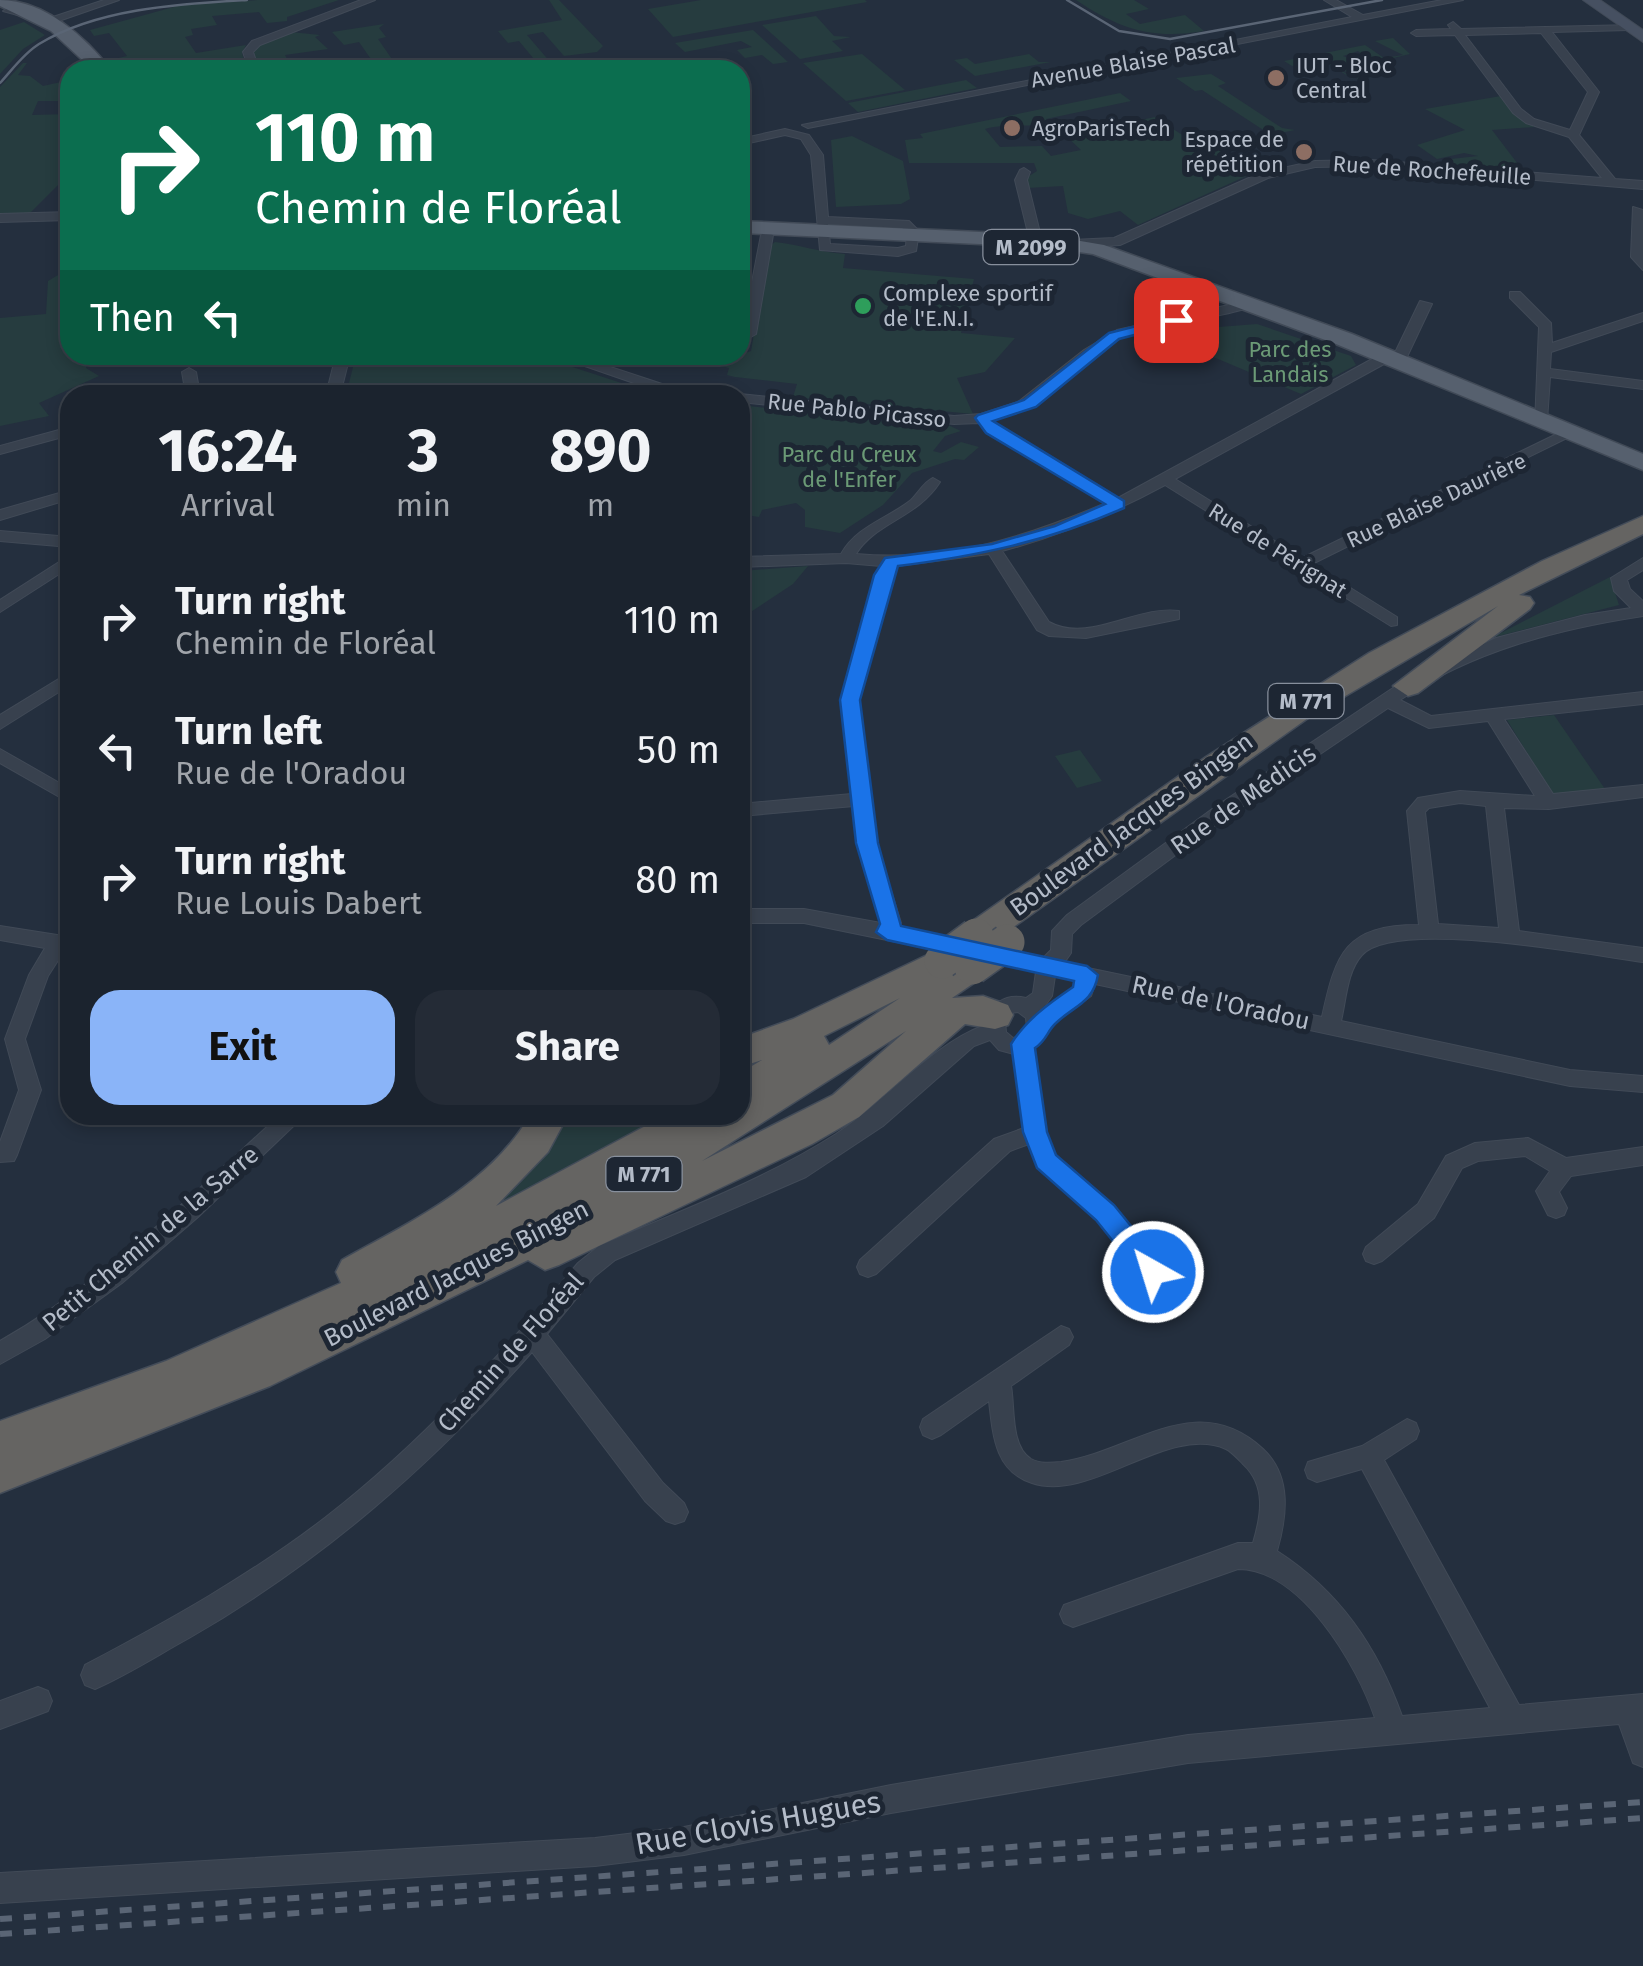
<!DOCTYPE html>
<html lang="en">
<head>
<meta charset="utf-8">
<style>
  :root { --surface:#1b232e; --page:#242b36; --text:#f1f3f6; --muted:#a0a4aa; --line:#39404a; --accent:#8ab4f8 }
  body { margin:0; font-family:"Fira Sans",sans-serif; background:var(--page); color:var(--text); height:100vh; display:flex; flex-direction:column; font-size:38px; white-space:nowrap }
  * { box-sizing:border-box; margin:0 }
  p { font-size:32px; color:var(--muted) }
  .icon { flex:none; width:55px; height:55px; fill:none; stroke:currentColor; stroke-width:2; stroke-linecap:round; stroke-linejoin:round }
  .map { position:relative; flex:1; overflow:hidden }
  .drawer { position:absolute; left:60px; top:385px; width:690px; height:740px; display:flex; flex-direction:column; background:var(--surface); border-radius:30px; box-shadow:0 5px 15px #0003,0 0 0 2px var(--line) }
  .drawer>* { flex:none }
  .hud { position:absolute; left:60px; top:60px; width:690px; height:305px; border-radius:30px; box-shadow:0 5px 15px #0003,0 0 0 2px var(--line); background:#0b6e4f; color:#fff; overflow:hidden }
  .pin { position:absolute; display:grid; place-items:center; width:85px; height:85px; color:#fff; margin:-42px; border-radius:20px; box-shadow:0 5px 15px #0006 }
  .me { position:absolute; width:110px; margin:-55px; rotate:321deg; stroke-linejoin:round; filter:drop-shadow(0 0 8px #0008) }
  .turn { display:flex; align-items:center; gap:35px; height:210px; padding:0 30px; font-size:45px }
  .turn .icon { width:130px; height:130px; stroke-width:2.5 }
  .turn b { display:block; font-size:70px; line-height:85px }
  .then { display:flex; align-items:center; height:95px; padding:0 30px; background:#0003; gap:20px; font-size:38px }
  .eta { display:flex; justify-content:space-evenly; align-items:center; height:170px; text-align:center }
  .eta b { font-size:60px; font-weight:700; line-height:70px }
  .action { display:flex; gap:20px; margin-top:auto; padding:20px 30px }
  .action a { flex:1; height:115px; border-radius:30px; background:var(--accent); color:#111; font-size:40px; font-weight:700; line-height:115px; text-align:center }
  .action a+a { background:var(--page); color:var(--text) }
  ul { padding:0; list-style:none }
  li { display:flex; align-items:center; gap:30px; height:130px; padding:0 30px }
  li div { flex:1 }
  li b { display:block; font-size:38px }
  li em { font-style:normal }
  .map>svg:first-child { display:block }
</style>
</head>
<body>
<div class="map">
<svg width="1643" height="1966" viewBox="0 0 1643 1966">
  <rect width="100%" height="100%" fill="#242f3e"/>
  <path fill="#263c3f" d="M258 0H339L287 17V21L267 23 259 12 212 16 217 25 191 29 193 35 185 37 196 53 246 45 242 53 247 70H117L110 60 127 56 109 33 94 36 90 30 181 5Z
    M549 0H559L603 46 597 52 564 56 543 32 527 35 557 70H543L519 41 508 43 498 31 562 20Z
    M701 0H865L867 2 673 37 648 9Z
    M1076 0H1134L1149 9 1126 14 1140 24 1185 15 1204 31C1153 40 1119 29 1076 0Z
    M816 16 834 36 851 37 832 41 843 51 800 59 762 25Z
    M24 22 45 35 23 49 0 74V30Z
    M384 24 379 28 386 37 378 39 394 62 375 65 359 42 344 45 332 32Z
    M753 30 788 62 773 64 762 55 745 58 737 50 752 47 741 41 685 52 675 43Z
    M291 32 320 35 315 37 328 49 285 55 287 59 277 61 283 70H259L253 51 258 44Z
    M1393 38 1410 54 1372 63 1358 51 1343 56 1365 65 1361 67 1376 76 1360 80 1330 62 1356 81 1322 60 1292 66 1284 61 1365 45 1384 58 1403 55 1375 41Z
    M862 54 905 90 846 101 803 63Z
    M1029 54 1039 62H1051L975 76 954 60 967 58 975 64Z
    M23 63H27L18 75 30 76 43 86 70 80V101H38L32 115 70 114V149L60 151 61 176H67L29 214 0 215V87Z
    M1211 74 1226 83 1218 86 1282 128 1295 130 1271 135 1202 90 1195 91 1176 78Z
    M966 80 977 88 858 112 848 103Z
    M1120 93 1131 101 1046 119 1049 123C1026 128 1008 123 985 129L1000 147 1042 146 1051 156 1081 150 1066 136 1155 117 1205 150 1225 145 1229 157 1253 173 1138 225 1120 211 1088 219 1068 213 1063 186 1027 188 1026 178 1037 171 1034 163H909L905 140 923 138 920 134Z
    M1501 96 1534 127 1492 130 1524 172 1451 166 1442 160 1478 156 1464 153 1437 159 1417 145 1465 130 1425 109Z
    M852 136 903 161 910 199 901 204 836 207 831 140Z
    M775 242C800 245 819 252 845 254L843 268 974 279 961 333 1015 338 985 372 957 378 973 414 793 397 797 384 735 377 727 375 729 368 715 364 751 351 769 247Z
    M70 268V355H88L86 368 99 376 39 403 49 416 0 426V318L46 314 48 281Z
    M1257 324 1351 356 1356 365 1301 394 1154 332Z
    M365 355H536L658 395H346L354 363Z
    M740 405 904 424 948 425 961 431 945 436 933 451 941 453 961 442 979 447 964 460 955 459 912 473 883 505 840 533 805 527V510L796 503 762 510 759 517 740 514Z
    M808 566 793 584 740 619V571Z
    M1610 577 1619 605 1491 638Z
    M1554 715 1605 789 1553 795 1507 720Z
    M1080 750 1102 781 1077 788 1055 756Z
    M559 1115H674L461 1229Z"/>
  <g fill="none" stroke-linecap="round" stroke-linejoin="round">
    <g stroke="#414a57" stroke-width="2">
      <path id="minor" d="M104 0H119L50 24 3 11 8 8 50 18Z
        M361 0H375L260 45 253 52 259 70H249L243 52 252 41Z
        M1324 0H1336L1363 15 1442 0H1463L808 128 802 125 1352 17Z
        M1453 22 1461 29 1633 25 1629 30 1552 32 1599 92 1579 135 1615 179 1643 181V189L1371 166 1315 167 1268 178 1120 245 1072 248 1066 244 1072 240 1114 238 1260 173 1315 161 1371 160 1602 178 1569 137 1526 123 1513 113 1455 35 1416 36 1411 33 1416 30 1451 29 1448 25ZM1541 33 1588 92 1570 130 1534 119 1521 109 1465 35Z
        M785 129 809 135 823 155 828 217 909 221 919 231 916 251 898 256 820 250 811 155 801 139 785 135 740 145V139ZM828 224 902 228 907 232 906 246 898 248 830 244Z
        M1024 168 1030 172 1027 180 1042 241 1036 245 1030 241 1015 180 1020 170Z
        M1633 207 1643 210V270L1631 257Z
        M70 212V220L0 222V214Z
        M767 231 773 235 756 334 749 338 742 334 761 235Z
        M1510 292H1520L1551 323 1552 343 1643 313V321L1551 352 1550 369 1643 381V389L1550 377 1547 421 1535 424 1539 327 1510 298Z
        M1420 301 1432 304 1405 361 1393 364 1391 361Z
        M1242 302 1252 301 1259 305C1251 309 1245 309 1237 311 1202 321 1163 321 1130 334 1078 355 1048 407 992 420L997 427 1118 498 1374 358H1384V364L1175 479 1302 558 1565 430 1577 433 1312 564 1397 617V625L1391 626 1165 485C1113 513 1059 536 1002 551L1049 622C1089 644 1137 605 1179 611V619L1086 638 1049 636 1037 630 989 554 897 566 891 575 859 700 876 843 901 923 898 928 960 941 970 948 960 955 804 923H740V909H804L881 923 858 843 854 806 740 816V804L852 794 841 700 875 575 881 566 846 563 740 567V557L841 554C857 526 887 519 911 500 919 492 924 482 933 478L940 482C917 518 876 522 856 554 948 562 1023 538 1106 503L987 433 979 423 954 424 740 402V395H735L740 394 954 416 981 414 1018 402 1084 350 1117 330Z
        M336 355H350L340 395H326Z
        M553 355H574L662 384 714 391 721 395 660 392Z
        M189 368 196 372 200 395H186L182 372Z
        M70 427V435L0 454V446Z
        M70 490V499L0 520V510Z
        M0 531 70 537V547L0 541Z
        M70 555V567L0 612V600Z
        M1643 558V570L1627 580 1630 589 1643 601V616C1558 629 1472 651 1400 700L1431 716 1643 692V704L1504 719 1553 794 1643 785V797L1549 809 1504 808 1519 931 1643 948V962C1591 955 1396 918 1362 955 1347 971 1346 1001 1341 1021L1570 1070 1643 1076V1092L1570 1086 1095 984 1091 996 1047 1028 1034 1049 1046 1133 1055 1155 1113 1205 1161 1265 1164 1272 1161 1279 1153 1282 1145 1279 1097 1219 1038 1167 1029 1144 1010 1151 876 1274 868 1277 860 1274 857 1267 860 1260 994 1139 1024 1128 1014 1054 999 1050 990 1040 974 1046 883 1126 806 1177 615 1260 594 1277 547 1334 663 1483 684 1503 688 1512 684 1521 675 1524 666 1521 645 1501 532 1352C431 1466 321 1562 189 1638 158 1655 127 1675 95 1689L85 1685 81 1675 85 1665C168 1621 251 1575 326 1517 420 1444 501 1355 578 1263L599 1246C679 1211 763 1181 836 1134 885 1102 932 1044 985 1025 989 1004 1005 993 1026 998L1033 993 1036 972 981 959 978 954 981 949 988 947 1043 958 1051 950 1052 931 1067 915 1215 807 1402 682 1496 638 1585 615 1631 608 1614 591 1611 578ZM1388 708 1429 728 1488 721 1535 796 1460 791 1418 798 1407 811 1419 925C1345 925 1336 953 1322 1017L1064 963 1071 953 1072 934 1081 925 1227 817ZM1460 803 1486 806 1499 928 1438 924 1425 812 1429 808ZM1055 976 1076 980 1075 987 1042 1010 1052 996ZM1018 1012 1026 1018 1027 1029 1021 1036 1013 1038 1006 1032 1005 1021 1011 1013Z
        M70 672V685L0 729V715Z
        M0 749 70 789V803L0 763Z
        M0 926 70 937V951H64L48 976 25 1039 41 1090 17 1155 14 1161 0 1162V1142L19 1090 5 1039 29 975 45 948 0 940Z
        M280 1115H305L198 1217 122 1283 45 1339 0 1364V1341C105 1281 191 1196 280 1115Z
        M1528 1138 1566 1158 1643 1147V1165L1571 1176 1559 1192 1567 1208 1564 1215 1556 1218 1548 1215 1536 1191 1550 1171 1525 1156 1478 1161 1462 1168 1434 1218 1382 1261 1374 1264 1366 1261 1363 1254 1366 1247 1418 1204 1446 1156 1475 1143Z
        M1061 1326 1069 1329 1073 1337 1069 1345 1011 1386C1015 1406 1010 1446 1031 1459 1040 1464 1051 1463 1061 1462 1133 1452 1196 1387 1263 1449 1292 1476 1287 1516 1277 1551 1339 1591 1377 1646 1402 1716L1490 1708 1362 1469 1317 1482 1308 1478 1305 1470 1308 1462 1362 1446 1407 1419 1416 1423 1419 1431 1416 1439 1384 1460 1519 1705 1643 1694V1767L1633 1763 1619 1724 1188 1763 891 1813 684 1855 595 1866 0 1903V1873L595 1838 684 1827 891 1785 1188 1735 1375 1718C1357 1665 1301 1569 1238 1569L1073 1627 1064 1623 1060 1614 1064 1605 1238 1543H1253C1261 1516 1267 1486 1243 1464 1238 1459 1232 1452 1226 1449 1168 1423 1092 1503 1032 1483 995 1471 993 1436 989 1401L941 1435 932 1439 923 1435 920 1427 923 1419Z
        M38 1687 48 1691 52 1701 48 1711 0 1729V1701Z"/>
    </g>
    <g stroke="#414a57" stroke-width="2">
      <path id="secondary" d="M1583 0H1600L1643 30V42Z"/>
    </g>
    <g stroke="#414a57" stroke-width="3">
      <path id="primary" d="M0 0C44 0 86 37 111 70H93L51 31 0 6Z
        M740 221 1045 235 1104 245 1352 334 1643 454V470L1336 344 1093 254 1045 247 740 233Z"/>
    </g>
    <g stroke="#434c59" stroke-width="3">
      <path id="trunk" d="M1643 516V534L1519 595 1530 597 1534 603 1530 609 1418 693 1408 696 1393 686 1498 606 1308 718 988 945 976 949 964 945 959 936 964 927 1206 757 1369 653 1542 561Z
        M942 948 954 952 958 959 972 954 984 958 989 967 984 976 952 998 983 996 1008 1005 1013 1015 1008 1025 995 1029 965 1024 859 1117 812 1144 559 1265 545 1270 528 1260 270 1386 0 1493V1421L166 1361 341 1283 336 1272 342 1260C410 1222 490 1185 530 1115H568L548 1152 496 1206 666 1115H740V1073L762 1060 740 1067V1038L793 1019ZM900 998 829 1045 824 1036ZM906 1031 833 1095 702 1161Z"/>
    </g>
    <use href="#minor" fill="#38414e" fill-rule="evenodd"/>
    <use href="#secondary" fill="#465061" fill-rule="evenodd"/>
    <use href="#primary" fill="#56606e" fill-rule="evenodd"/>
    <use href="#trunk" fill="#656462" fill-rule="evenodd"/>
    <path stroke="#5a6575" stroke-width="2.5" d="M1067 0 1119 31 1170 39 1382 0
      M0 83C12 70 24 53 39 44 98 8 180 4 247 0"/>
    <path stroke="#5a6575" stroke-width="6" stroke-dasharray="12 12" stroke-linecap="butt" d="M0 1919 1643 1802
      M0 1934 1643 1818"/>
    <g stroke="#434c59" stroke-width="38" stroke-linecap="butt">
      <path id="trunk-bridge" d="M942 961 976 936
        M972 967 1007 942"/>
    </g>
    <use href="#trunk-bridge" stroke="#656462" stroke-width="35"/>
  </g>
  <path fill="#1a73e8" stroke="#114b97" stroke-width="2.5" d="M1176 316 1181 317V323L1119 339 1036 407 993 421 1124 501V508C1049 541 978 556 898 566L860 700 878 843 901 926 1087 966 1098 975C1093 1003 1075 1005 1056 1023 1047 1031 1047 1040 1035 1048L1047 1132 1056 1155 1114 1205 1162 1264 1166 1272 1162 1280 1153 1284 1144 1280 1096 1220 1037 1168 1023 1132 1011 1044C1026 1020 1048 1004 1073 987L1074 981 887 940 876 932 880 924 856 843 840 700 874 575 885 558 992 544 1055 526 1105 504 986 433 975 418 978 415 1024 400 1109 333Z"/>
  <g fill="#8d6e63" stroke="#1d2633" stroke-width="4">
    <circle cx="1276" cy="78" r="10"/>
    <circle cx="1012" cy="128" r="10"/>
    <circle cx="1304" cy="152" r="10"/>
  </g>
  <circle fill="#2e9e5b" stroke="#1d2633" stroke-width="4" cx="863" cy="306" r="10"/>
  <g text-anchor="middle" stroke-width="10" stroke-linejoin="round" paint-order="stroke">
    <g font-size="22" fill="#b4bcc9" stroke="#1d2633">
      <text transform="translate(1133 62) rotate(-10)" y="8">Avenue Blaise Pascal</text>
      <text transform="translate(1432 170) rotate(4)" y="8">Rue de Rochefeuille</text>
      <text transform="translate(857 410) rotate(6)" y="8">Rue Pablo Picasso</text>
      <text transform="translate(1436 500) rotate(-25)" y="8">Rue Blaise Daurière</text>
      <text transform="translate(1278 550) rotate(32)" y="8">Rue de Pérignat</text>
    </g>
    <g font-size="22" fill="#b4bcc9" stroke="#1d2633" text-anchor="start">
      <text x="1296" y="73">IUT - Bloc<tspan x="1296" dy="25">Central</tspan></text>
      <text x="1032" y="136">AgroParisTech</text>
      <text x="1284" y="147" text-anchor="end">Espace de<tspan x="1284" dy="25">répétition</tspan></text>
      <text x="883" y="301">Complexe sportif<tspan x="883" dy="25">de l'E.N.I.</tspan></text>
    </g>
    <g fill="#1d2633" stroke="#878f9c" stroke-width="2.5">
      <rect x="983.5" y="230" width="95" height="34" rx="8"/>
      <rect x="1268.5" y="684" width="75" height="34" rx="8"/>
      <rect x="606.5" y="1157" width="75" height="34" rx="8"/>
    </g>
    <g font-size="22" font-weight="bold" fill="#b4bcc9">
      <text x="1031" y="255">M 2099</text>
      <text x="1306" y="709">M 771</text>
      <text x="644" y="1182">M 771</text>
    </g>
    <g font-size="22" fill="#6b9a76" stroke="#1d2633">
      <text x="1290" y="357">Parc des<tspan x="1290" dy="25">Landais</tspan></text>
      <text x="849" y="462">Parc du Creux<tspan x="849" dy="25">de l'Enfer</tspan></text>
    </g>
    <g font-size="25" fill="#b4bcc9" stroke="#1d2633">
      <text transform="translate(1243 799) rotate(-35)" y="9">Rue de Médicis</text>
      <text transform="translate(1131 824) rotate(-36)" y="9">Boulevard Jacques Bingen</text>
      <text transform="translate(1221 1002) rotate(12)" y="9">Rue de l'Oradou</text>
      <text transform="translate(150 1238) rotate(-40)" y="9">Petit Chemin de la Sarre</text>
      <text transform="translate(456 1273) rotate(-27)" y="9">Boulevard Jacques Bingen</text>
      <text transform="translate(510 1352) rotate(-48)" y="9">Chemin de Floréal</text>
    </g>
    <g font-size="30" fill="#b4bcc9" stroke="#1d2633">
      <text transform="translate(758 1823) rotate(-10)" y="10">Rue Clovis Hugues</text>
    </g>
  </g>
</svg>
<div class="pin" style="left:1176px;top:320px;background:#d93025"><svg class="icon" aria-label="arrive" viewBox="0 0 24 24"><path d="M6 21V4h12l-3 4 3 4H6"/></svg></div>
<svg class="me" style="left:1153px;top:1272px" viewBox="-20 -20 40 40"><circle r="17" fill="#1a73e8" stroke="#fff" stroke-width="3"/><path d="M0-11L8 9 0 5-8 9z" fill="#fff"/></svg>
<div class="hud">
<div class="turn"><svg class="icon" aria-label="right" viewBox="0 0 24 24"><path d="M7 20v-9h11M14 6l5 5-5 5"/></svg><div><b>110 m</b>Chemin de Floréal</div></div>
<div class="then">Then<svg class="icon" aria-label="left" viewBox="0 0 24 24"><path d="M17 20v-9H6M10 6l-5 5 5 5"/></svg></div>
</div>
<section class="drawer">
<div class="eta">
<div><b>16:24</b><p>Arrival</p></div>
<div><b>3</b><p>min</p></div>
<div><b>890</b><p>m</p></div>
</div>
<ul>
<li><svg class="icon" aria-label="right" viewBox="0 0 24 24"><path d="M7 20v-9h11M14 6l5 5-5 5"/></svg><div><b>Turn right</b><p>Chemin de Floréal</p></div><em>110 m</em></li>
<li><svg class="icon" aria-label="left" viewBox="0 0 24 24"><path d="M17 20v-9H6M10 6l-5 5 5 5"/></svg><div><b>Turn left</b><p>Rue de l'Oradou</p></div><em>50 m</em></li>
<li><svg class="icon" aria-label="right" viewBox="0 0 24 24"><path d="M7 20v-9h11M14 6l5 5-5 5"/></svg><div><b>Turn right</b><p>Rue Louis Dabert</p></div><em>80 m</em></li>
</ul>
<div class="action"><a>Exit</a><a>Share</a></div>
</section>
</div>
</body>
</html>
